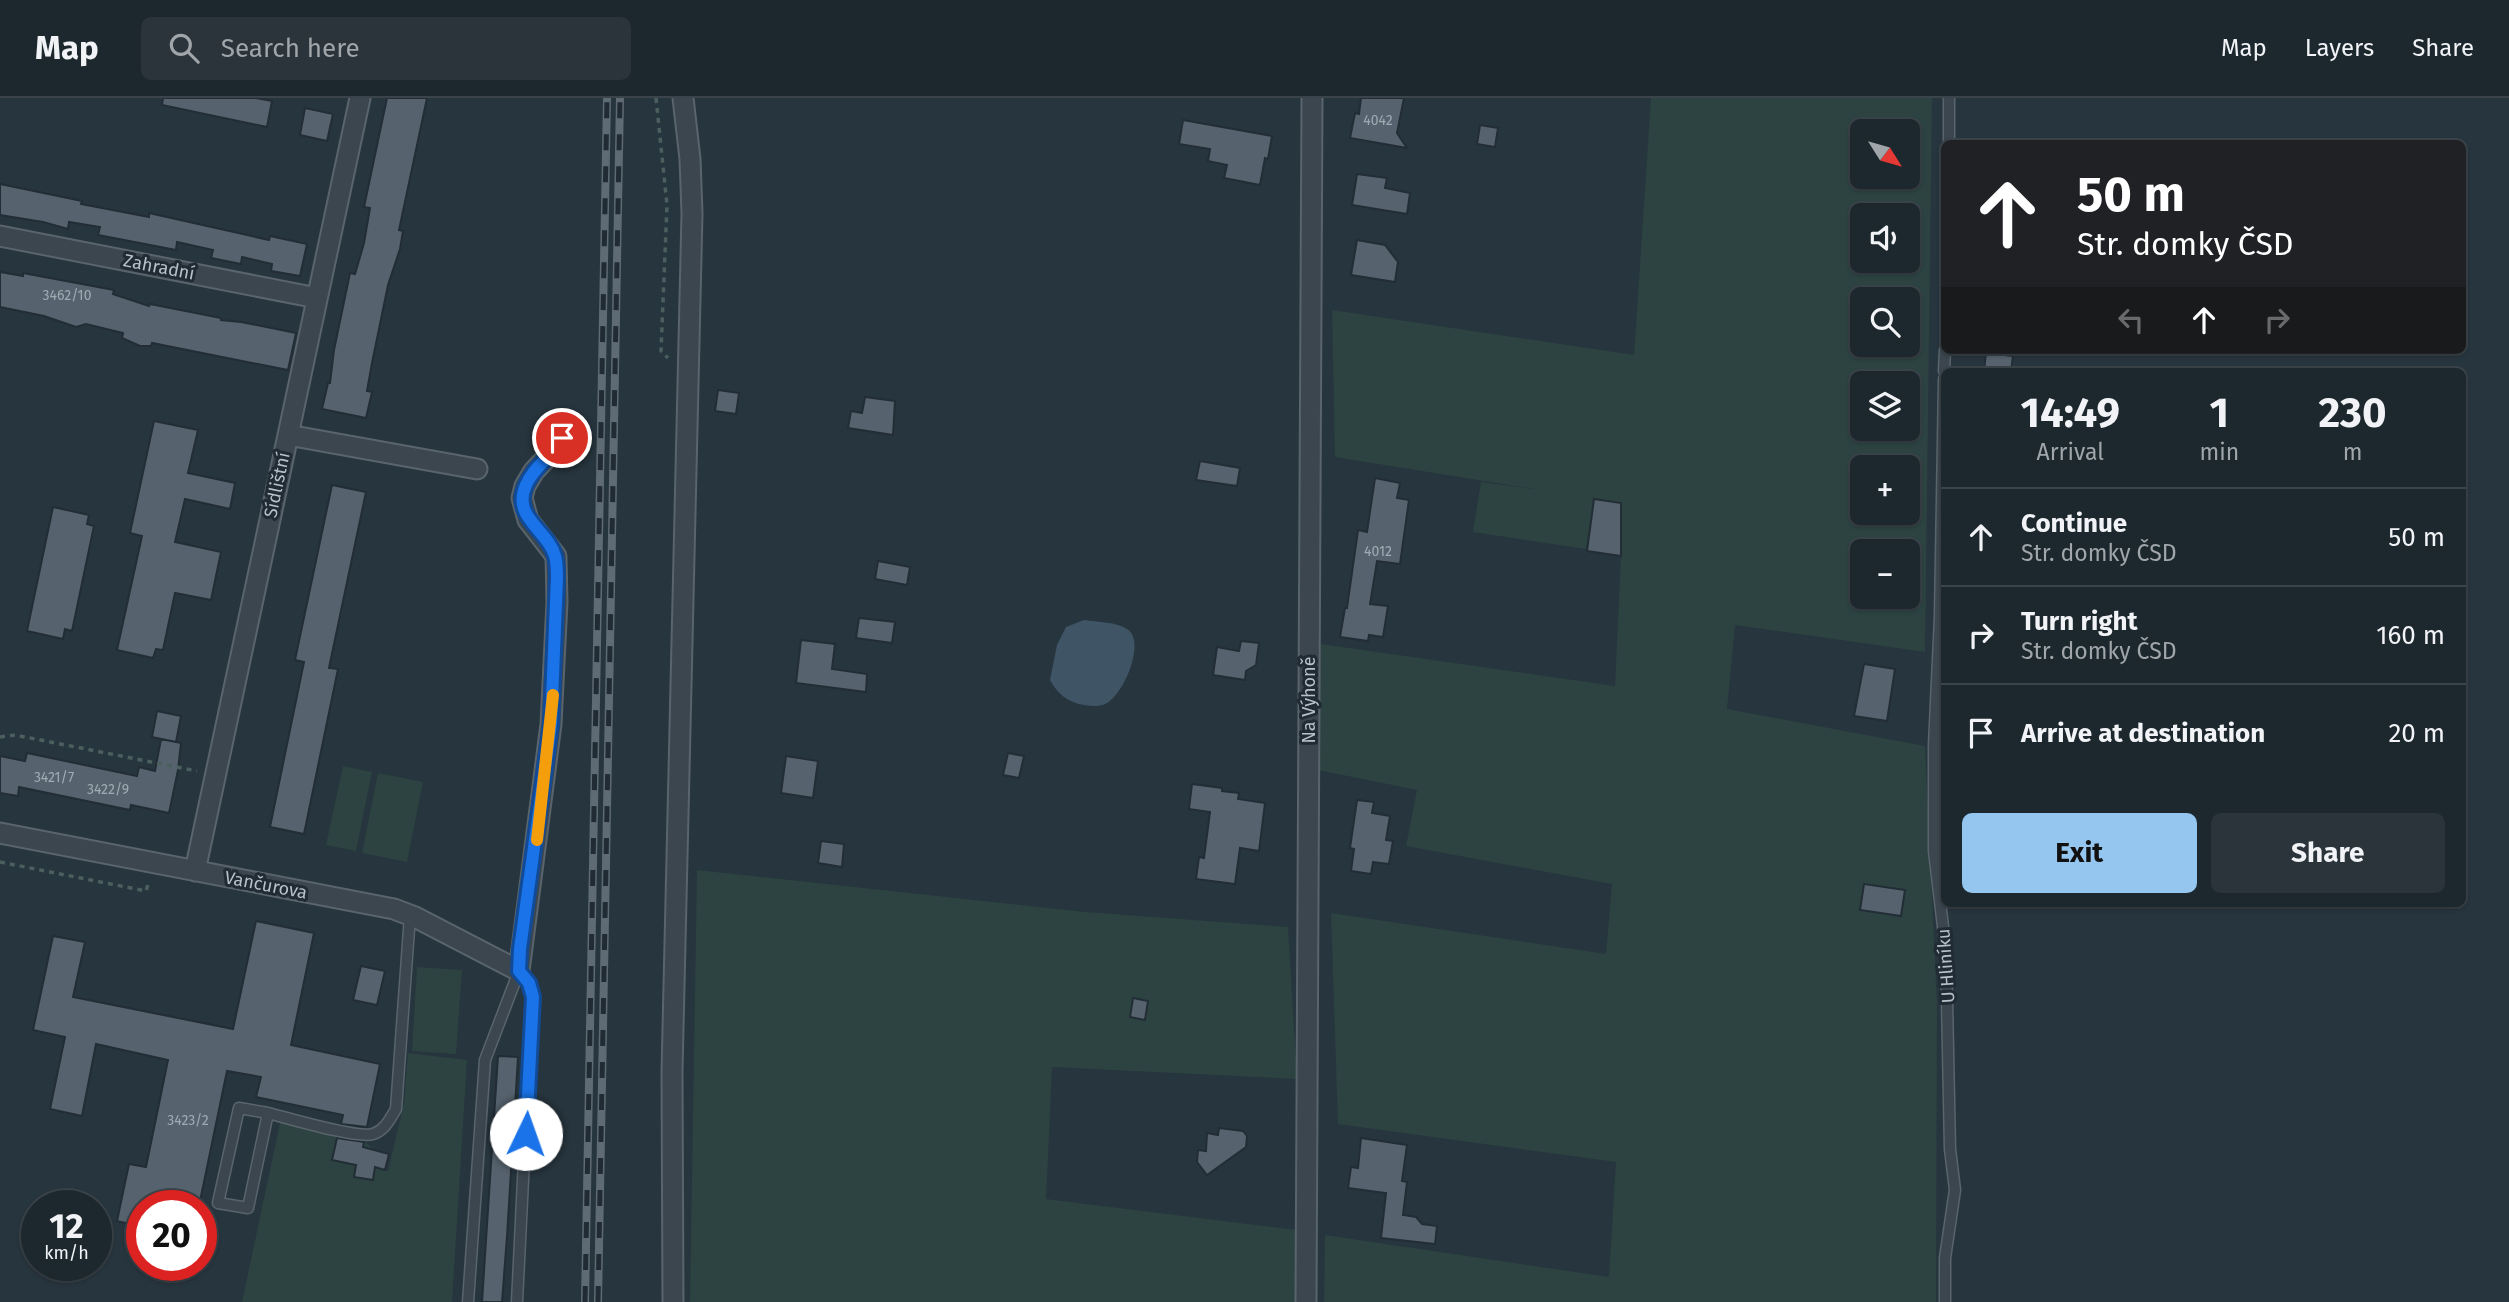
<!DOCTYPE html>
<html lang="en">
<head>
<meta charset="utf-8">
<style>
  :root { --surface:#1d282e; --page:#2a343a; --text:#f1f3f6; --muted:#a0a6aa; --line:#3b444a; --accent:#95c6f0 }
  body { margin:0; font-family:"Fira Sans",sans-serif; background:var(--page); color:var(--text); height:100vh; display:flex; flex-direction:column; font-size:26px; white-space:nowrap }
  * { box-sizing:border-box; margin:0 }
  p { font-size:23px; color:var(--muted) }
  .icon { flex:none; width:38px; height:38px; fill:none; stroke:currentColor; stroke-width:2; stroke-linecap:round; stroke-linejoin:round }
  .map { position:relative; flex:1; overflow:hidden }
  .details { position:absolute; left:1941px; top:270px; width:525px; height:539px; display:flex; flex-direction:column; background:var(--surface); border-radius:10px; box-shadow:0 2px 5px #0004,0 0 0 2px var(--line) }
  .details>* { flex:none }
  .hud { position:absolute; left:1941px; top:42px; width:525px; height:214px; border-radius:10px; box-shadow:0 2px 5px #0004,0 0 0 2px var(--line); background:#202124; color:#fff; overflow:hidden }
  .needle { width:46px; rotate:127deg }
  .fabs { position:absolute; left:1850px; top:21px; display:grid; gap:14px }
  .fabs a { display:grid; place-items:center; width:70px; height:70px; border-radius:10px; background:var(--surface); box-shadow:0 2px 5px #0004,0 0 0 2px var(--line); font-size:35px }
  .speed { position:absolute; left:21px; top:1092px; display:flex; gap:14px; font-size:35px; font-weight:700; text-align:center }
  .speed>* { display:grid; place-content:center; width:91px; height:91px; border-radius:50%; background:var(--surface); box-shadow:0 2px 5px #0004,0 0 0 2px var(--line); line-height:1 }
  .speed small { font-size:18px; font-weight:400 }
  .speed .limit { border:10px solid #d22; background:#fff; color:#111 }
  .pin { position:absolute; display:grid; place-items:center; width:60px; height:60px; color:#fff; margin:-30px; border:4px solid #fff; border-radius:50%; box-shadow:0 2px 7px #0007 }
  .me { position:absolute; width:77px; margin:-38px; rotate:3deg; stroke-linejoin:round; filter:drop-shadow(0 0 5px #0008) }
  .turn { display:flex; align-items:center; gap:24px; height:147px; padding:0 21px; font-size:32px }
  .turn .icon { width:91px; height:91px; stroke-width:2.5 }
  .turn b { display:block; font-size:49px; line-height:60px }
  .lanes { display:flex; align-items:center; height:66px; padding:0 21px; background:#0003; justify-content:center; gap:35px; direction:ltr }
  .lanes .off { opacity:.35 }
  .eta { display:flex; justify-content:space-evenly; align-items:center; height:119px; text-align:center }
  .eta b { font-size:42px; font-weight:700; line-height:49px }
  .primary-button { display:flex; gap:14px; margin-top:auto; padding:14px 21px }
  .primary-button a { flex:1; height:80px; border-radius:10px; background:var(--accent); color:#111; font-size:28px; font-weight:700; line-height:80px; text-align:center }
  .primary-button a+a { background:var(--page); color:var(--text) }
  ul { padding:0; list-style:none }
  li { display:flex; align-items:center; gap:21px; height:98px; padding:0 21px; border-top:2px solid var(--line) }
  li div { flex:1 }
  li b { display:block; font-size:26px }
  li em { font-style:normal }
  header { display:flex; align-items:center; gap:42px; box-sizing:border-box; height:98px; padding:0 35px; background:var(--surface); border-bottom:2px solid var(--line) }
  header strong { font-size:33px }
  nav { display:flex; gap:38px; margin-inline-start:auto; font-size:24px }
  .search { width:490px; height:63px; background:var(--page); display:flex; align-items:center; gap:18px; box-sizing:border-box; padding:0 24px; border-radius:10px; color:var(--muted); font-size:26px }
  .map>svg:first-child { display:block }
</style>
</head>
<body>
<header>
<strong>Map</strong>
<div class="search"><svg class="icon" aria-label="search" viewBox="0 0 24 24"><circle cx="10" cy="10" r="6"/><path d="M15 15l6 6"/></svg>Search here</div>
<nav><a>Map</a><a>Layers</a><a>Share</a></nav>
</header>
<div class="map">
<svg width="2509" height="1204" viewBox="0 0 2509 1204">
  <rect width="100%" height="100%" fill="#27353e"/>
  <path fill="#2c4341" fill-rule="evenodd" d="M1651 0H1932L1925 554 1735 527 1727 611 1925 648 1937 907 1936 1204H1324L1325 1137 1609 1179 1616 1064 1338 1026 1331 815 1606 856 1612 786 1406 748 1417 692 1318 672 1321 546 1615 588 1621 458 1620 405 1594 401 1586 451 1473 434 1481 384 1534 391 1335 359 1332 212 1634 257ZM1862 33H1908V79H1862ZM1862 117H1908V163H1862ZM1862 201H1908V247H1862ZM1862 285H1908V331H1862ZM1862 369H1908V415H1862ZM1862 453H1908V499H1862Z
    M343 668 372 674 356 753 326 747Z
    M378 675 423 684 407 764 362 755Z
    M697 772 1085 814 1288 829 1297 981 1052 969 1046 1101 1297 1132V1204H690Z
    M417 869 462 872 456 956 412 953Z
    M408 955 467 962 452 1204H242L280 1025 356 1040 364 1043 375 1052 337 1043 356 1067 354 1078 373 1082 375 1069 388 1073 404 1005Z"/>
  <path fill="#3f5566" d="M1084 522C1097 524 1117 524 1127 531 1147 543 1123 599 1105 606 1098 609 1091 608 1084 607 1067 604 1058 596 1050 582L1057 547 1066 529Z"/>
  <path fill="#56636e" stroke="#222d36" stroke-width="2" d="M163 0H256L272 3 267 29 162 7Z
    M387 0H427L399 132 403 133 400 151 388 187 372 265 367 293 372 294 366 320 322 311 328 285H330L334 252 350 175 355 176 364 145 370 110 364 109Z
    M1361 0H1404L1397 35 1407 50 1350 40 1355 15 1359 16Z
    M305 10 333 16 327 43 300 37Z
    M1183 22 1272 38 1268 61 1265 60 1260 87 1224 80 1227 67 1208 63 1210 51 1179 46Z
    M1480 27 1498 30 1495 49 1477 46Z
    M1357 76 1387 80 1385 90 1410 95 1407 116 1352 107Z
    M0 86 82 103 81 106 149 119V115L269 142 270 138 307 146 300 178 271 173 272 166 242 159 241 166 211 160 213 152 177 144 176 152 98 137 100 129 69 124 68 131 43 124 0 117Z
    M1357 142 1385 147 1398 164 1395 184 1351 177Z
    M0 174 23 178V175L114 192 113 196 149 208 150 206 221 220V222L241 224 296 235 288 272 152 245 151 248H140L122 240 123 235 86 226 76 229 44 218 0 209Z
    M1986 255 2013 258 2011 273H1984Z
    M718 292 739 295 736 316 715 313Z
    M865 299 895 303 893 337 848 330 851 313 862 315Z
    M154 323 198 332 188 375 235 385 230 411 185 401 175 444 221 454 211 502 175 495 163 552 156 551 153 560 117 552 142 438 130 435Z
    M1200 363 1240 370 1237 388 1196 382Z
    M1375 380 1400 385 1397 400 1409 402 1400 466 1377 463 1370 506 1388 508 1383 539 1369 537 1368 543 1340 539 1345 510H1347L1358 432 1367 434Z
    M332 387 366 394 329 570 338 571 304 736 270 729 304 564 295 562Z
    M1594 401 1621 405V458L1587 453Z
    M53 409 89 417 87 426 94 428 72 533 65 531 63 541 27 533Z
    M878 463 910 469 907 487 875 481Z
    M859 520 895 524 892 545 856 540Z
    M801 542 835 546 832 571 867 576 866 594 796 585Z
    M1241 543 1259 545 1256 567 1246 573 1245 582 1213 577 1217 549 1239 553Z
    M1864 566 1895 571 1887 623 1854 618Z
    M157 613 181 618 176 644 152 639Z
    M161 641 181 645 178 672 169 715 131 707 130 712 19 689 18 698 0 695V658L25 663 27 655 137 678 139 669 155 673Z
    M1008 655 1024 658 1019 680 1003 677Z
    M786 658 818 663 813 700 781 695Z
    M1192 686 1222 690V693L1239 695 1238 701 1265 705 1259 753 1240 750 1235 786 1196 781 1199 759 1204 760 1210 714 1189 711Z
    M1357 702 1374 704 1372 715 1390 718 1386 742 1393 743 1389 766 1373 764 1371 776 1351 773 1354 751 1350 750Z
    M821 743 844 746 842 769 818 765Z
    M1864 786 1905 792 1901 818 1860 812Z
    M256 823 314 835 291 947 380 966 367 1029 341 1026 343 1017 256 999 261 979 227 973 199 1108H142V1129L117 1123 129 1066 146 1069 168 962 96 946 82 1018 50 1011 65 939 33 932 53 838 85 844 73 899 233 931Z
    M361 868 385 873 377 907 353 902Z
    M1133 900 1148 903 1145 922 1130 919Z
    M498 958 518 959 507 1138 502 1204H482Z
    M1219 1030 1243 1033 1247 1038 1246 1049 1207 1077 1197 1064 1198 1052 1206 1053 1207 1035 1218 1037Z
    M337 1040 364 1044 363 1049 389 1056 385 1072 375 1069 373 1082 354 1079 356 1067 332 1062Z
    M1361 1040 1407 1047 1402 1083 1407 1084 1403 1117 1416 1119 1422 1126 1437 1128 1435 1146 1381 1140 1386 1095 1348 1090 1351 1069 1358 1070Z"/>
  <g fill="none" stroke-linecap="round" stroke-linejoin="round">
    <g stroke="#59646c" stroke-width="13">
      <path id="lane" d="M1949 46V0
        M1944 273 1945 252
        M1944 281 1940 518 1934 647V753L1946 854 1950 1051 1955 1092 1945 1160V1204
        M268 1015 239 1010 218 1105 248 1110 268 1015C288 1020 357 1041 373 1036 385 1032 390 1021 396 1011L410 817
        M468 1204 485 962 519 873 529 885 532 899 517 1204"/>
    </g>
    <g stroke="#59646c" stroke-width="23">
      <path id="street" d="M0 138 317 200
        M288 337 477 371
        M0 735 394 811 415 819 519 873 551 626 557 504 556 458 528 422 522 400 525 388 534 373 557 349 562 340
        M195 773 360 0
        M673 1204 672 974 692 115 690 61 683 0
        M1306 1204 1312 0"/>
    </g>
    <path stroke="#4b5f5f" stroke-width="3.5" stroke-dasharray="5 5" stroke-linecap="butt" d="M656 0 667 107 661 253 668 260
      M0 639 15 637 197 673
      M0 764 146 793 149 783"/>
    <use href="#lane" stroke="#3b464f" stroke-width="10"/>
    <use href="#street" stroke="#3b464f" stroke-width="19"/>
    <g stroke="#5e6b75" stroke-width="8">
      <path id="rail" d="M585 1204 607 0
        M598 1204 620 0"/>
    </g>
    <use href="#rail" stroke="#202b34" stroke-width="5" stroke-dasharray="16" stroke-linecap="butt"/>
  </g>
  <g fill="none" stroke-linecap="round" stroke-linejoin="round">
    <g stroke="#114b97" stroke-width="18">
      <path id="route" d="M526 1036 533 899 529 885 519 873 520 851 551 626 557 480C557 473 557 465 555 458 548 432 511 419 526 387 534 368 553 358 562 340"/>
    </g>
    <use href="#route" stroke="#1a73e8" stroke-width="12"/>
    <path stroke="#f59e0b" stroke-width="12" d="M537 742 553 597"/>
  </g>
  <g text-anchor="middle" stroke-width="6" stroke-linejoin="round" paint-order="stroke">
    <g font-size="14" fill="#a0aab2">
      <text x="1378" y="27">4042</text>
      <text x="67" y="202">3462/10</text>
      <text x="1378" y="458">4012</text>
      <text x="54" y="684">3421/7</text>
      <text x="108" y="696">3422/9</text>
      <text x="188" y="1027">3423/2</text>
    </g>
    <g font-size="18" fill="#b8c1c9" stroke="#202b34">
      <text transform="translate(159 169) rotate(11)" y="6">Zahradní</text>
      <text transform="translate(277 387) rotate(-78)" y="6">Sídlištní</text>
      <text transform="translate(1309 602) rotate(-90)" y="6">Na Výhoně</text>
      <text transform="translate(266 787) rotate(11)" y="6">Vančurova</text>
      <text transform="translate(1946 868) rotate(-94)" y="6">U Hliníku</text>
    </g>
  </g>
</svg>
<div class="fabs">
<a><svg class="needle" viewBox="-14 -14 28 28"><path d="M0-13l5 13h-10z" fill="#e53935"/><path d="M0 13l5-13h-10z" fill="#a0a6aa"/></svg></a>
<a><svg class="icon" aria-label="sound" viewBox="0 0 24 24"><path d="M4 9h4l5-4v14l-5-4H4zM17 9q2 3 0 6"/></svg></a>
<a><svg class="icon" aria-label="search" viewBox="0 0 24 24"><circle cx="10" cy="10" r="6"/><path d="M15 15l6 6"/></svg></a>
<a><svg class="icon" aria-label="layers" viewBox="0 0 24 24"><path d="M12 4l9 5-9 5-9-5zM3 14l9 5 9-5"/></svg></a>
<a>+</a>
<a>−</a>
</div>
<div class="speed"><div>12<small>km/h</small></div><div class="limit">20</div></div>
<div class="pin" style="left:562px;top:340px;background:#d93025"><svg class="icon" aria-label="arrive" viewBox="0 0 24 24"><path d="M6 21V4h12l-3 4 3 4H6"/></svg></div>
<svg class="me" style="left:526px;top:1036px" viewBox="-20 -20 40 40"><circle r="19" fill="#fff"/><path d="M0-13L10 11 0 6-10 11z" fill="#1a73e8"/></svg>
<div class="hud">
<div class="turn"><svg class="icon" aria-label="ahead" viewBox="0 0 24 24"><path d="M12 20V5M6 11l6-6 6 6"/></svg><div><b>50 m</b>Str. domky ČSD</div></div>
<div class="lanes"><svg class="icon off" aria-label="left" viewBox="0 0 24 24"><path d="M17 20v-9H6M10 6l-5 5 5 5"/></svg><svg class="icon" aria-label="ahead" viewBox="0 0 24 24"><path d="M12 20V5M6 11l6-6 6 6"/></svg><svg class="icon off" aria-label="right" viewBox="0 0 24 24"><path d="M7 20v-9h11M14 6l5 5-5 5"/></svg></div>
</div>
<section class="details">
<div class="eta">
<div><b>14:49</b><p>Arrival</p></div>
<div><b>1</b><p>min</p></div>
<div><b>230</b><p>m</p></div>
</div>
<ul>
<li><svg class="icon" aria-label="ahead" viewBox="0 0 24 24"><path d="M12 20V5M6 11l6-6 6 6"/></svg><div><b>Continue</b><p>Str. domky ČSD</p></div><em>50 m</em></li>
<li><svg class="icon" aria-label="right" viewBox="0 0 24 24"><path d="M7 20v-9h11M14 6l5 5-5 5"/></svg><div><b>Turn right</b><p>Str. domky ČSD</p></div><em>160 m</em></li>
<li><svg class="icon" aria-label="arrive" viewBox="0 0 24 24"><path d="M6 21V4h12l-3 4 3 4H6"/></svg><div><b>Arrive at destination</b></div><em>20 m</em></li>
</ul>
<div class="primary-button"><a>Exit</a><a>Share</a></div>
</section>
</div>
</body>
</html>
